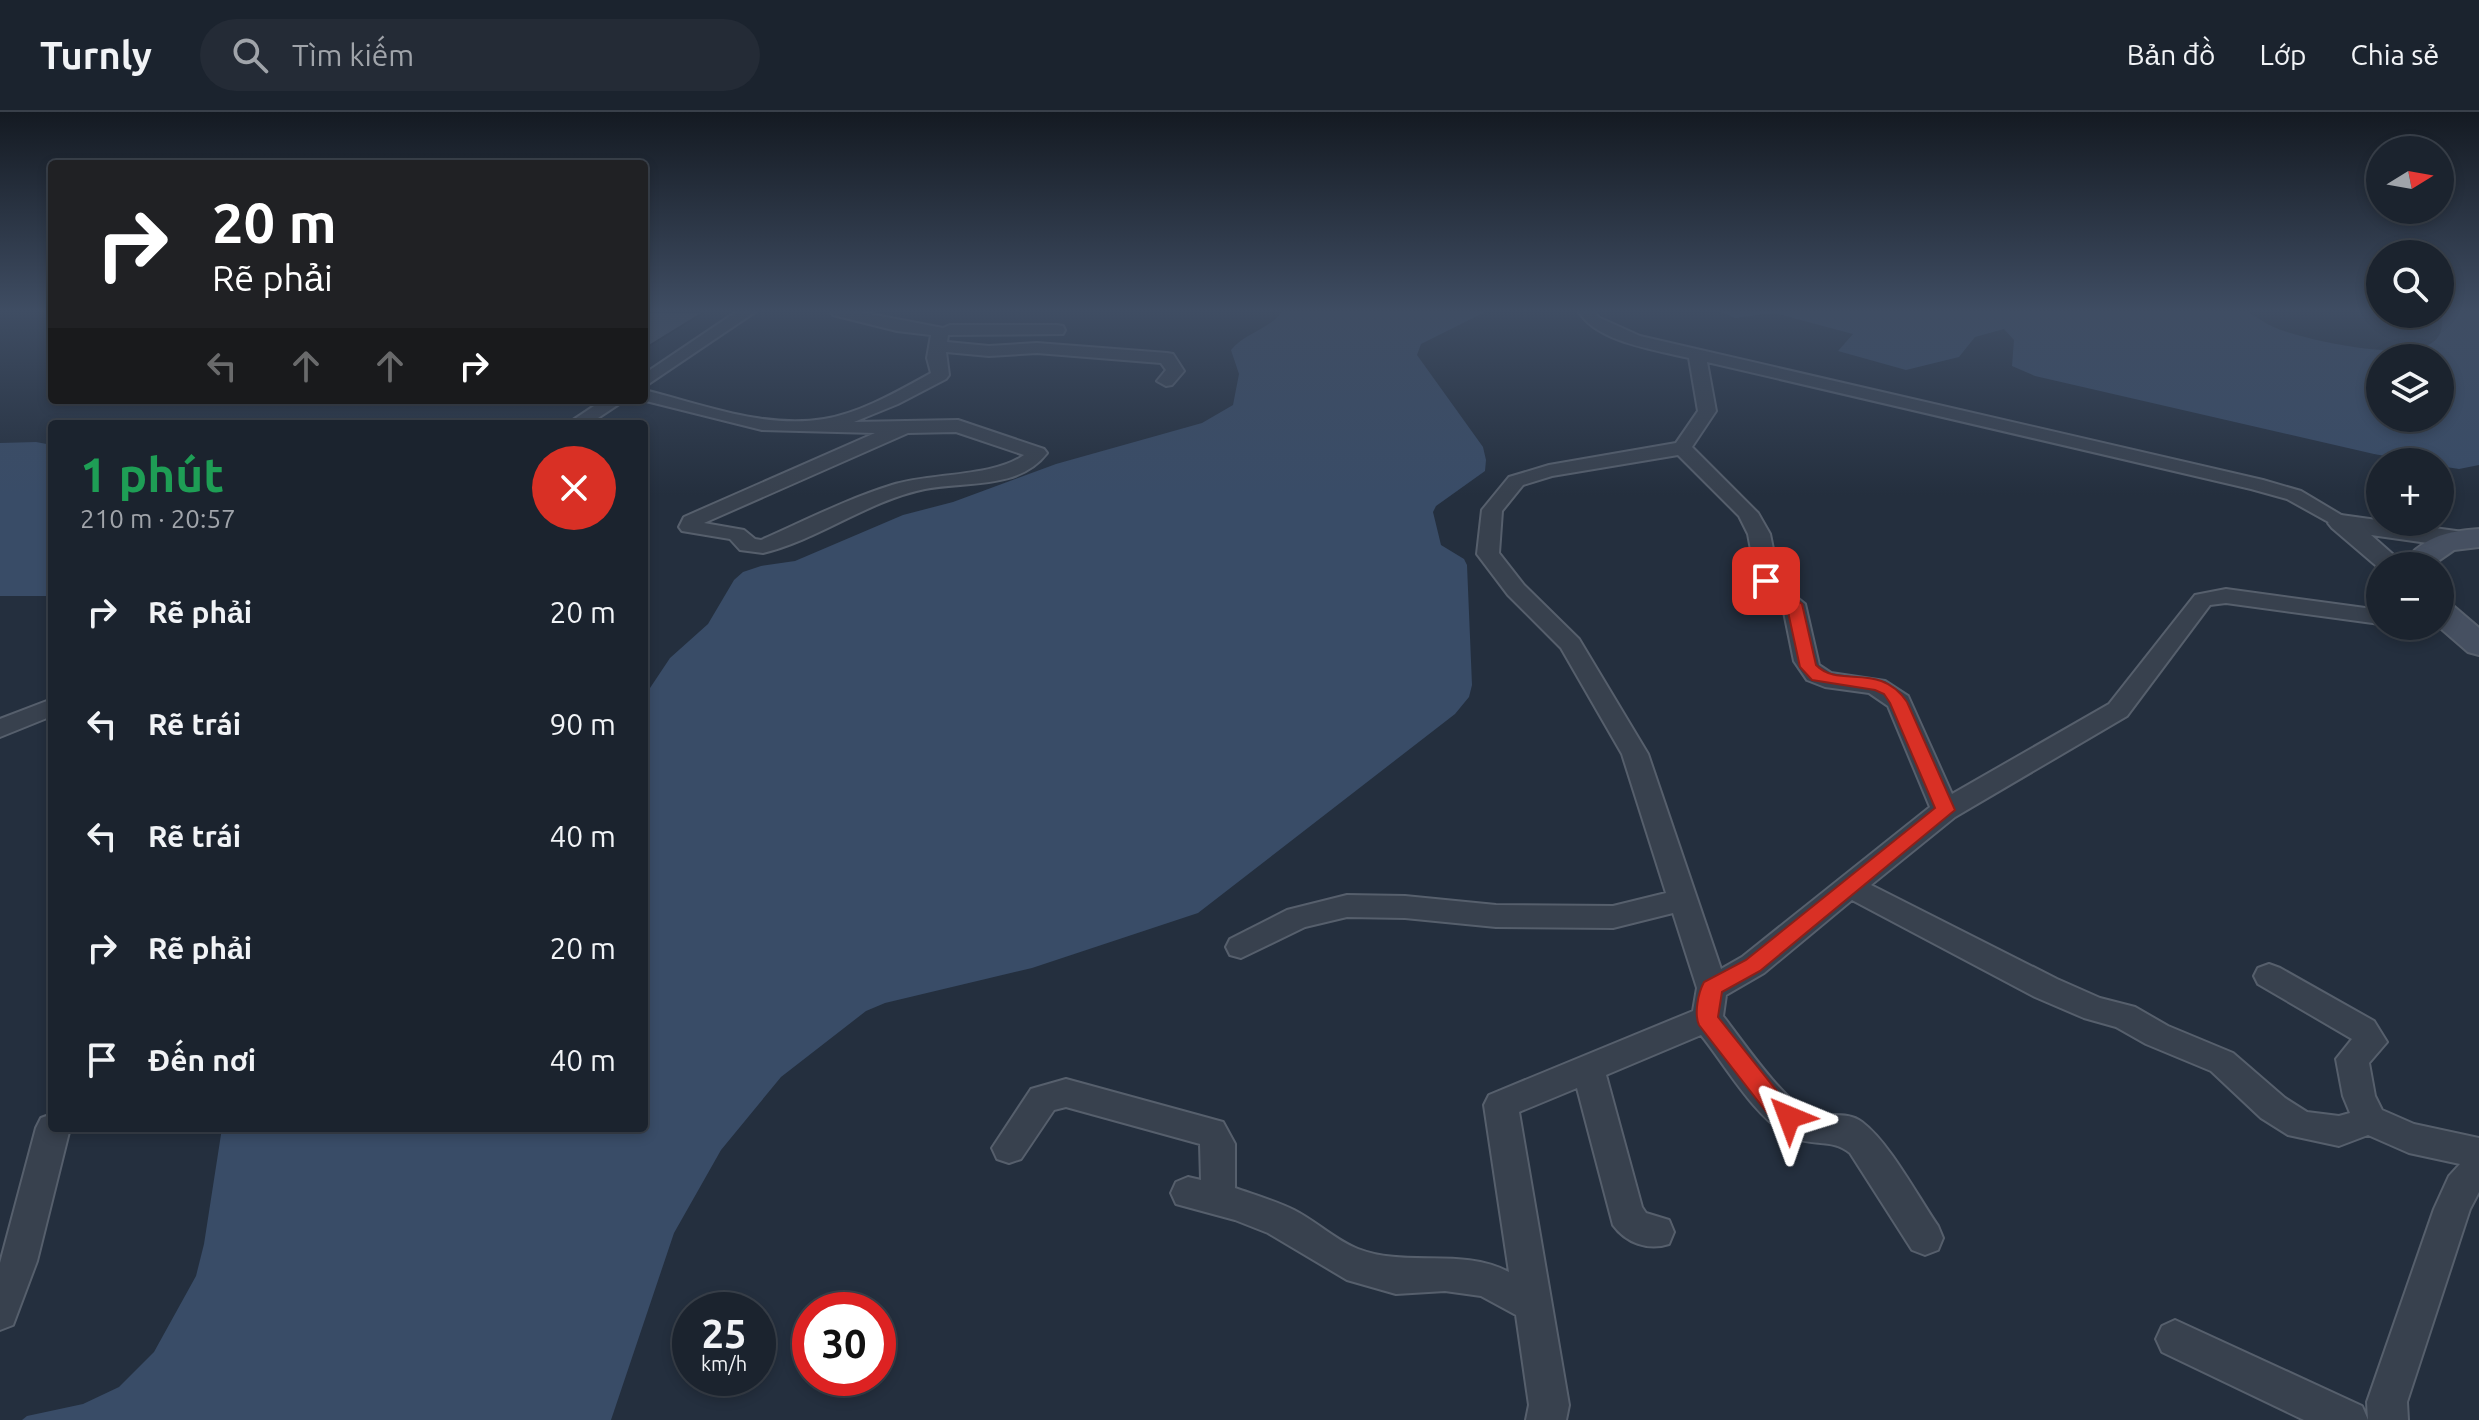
<!DOCTYPE html>
<html lang="vi">
<head>
<meta charset="utf-8">
<style>
  :root { --surface:#1b232e; --page:#242b36; --text:#f1f3f6; --muted:#a0a4aa; --line:#39404a }
  body { margin:0; font-family:Ubuntu,sans-serif; background:var(--page); color:var(--text); height:100vh; display:flex; flex-direction:column; font-size:30px; white-space:nowrap }
  * { box-sizing:border-box; margin:0 }
  p { font-size:26px; color:var(--muted) }
  .icon { flex:none; width:44px; height:44px; fill:none; stroke:currentColor; stroke-width:2; stroke-linecap:round; stroke-linejoin:round }
  .map { position:relative; flex:1; overflow:hidden }
  .panel { position:absolute; left:48px; top:308px; width:600px; height:712px; display:flex; flex-direction:column; background:var(--surface); border-radius:8px; box-shadow:0 4px 12px #0003,0 0 0 2px var(--line) }
  .panel>* { flex:none }
  .guide { position:absolute; left:48px; top:48px; width:600px; height:244px; border-radius:8px; box-shadow:0 4px 12px #0003,0 0 0 2px var(--line); background:#202124; color:#fff; overflow:hidden }
  .needle { width:52px; rotate:79deg }
  .tools { position:absolute; left:2366px; top:24px; display:grid; gap:16px }
  .tools a { display:grid; place-items:center; width:88px; height:88px; border-radius:50%; background:var(--surface); box-shadow:0 4px 12px #0003,0 0 0 2px var(--line); font-size:40px }
  .speed { position:absolute; left:672px; top:1180px; display:flex; gap:16px; font-size:40px; font-weight:700; text-align:center }
  .speed>* { display:grid; place-content:center; width:104px; height:104px; border-radius:50%; background:var(--surface); box-shadow:0 4px 12px #0003,0 0 0 2px var(--line); line-height:1 }
  .speed small { font-size:20px; font-weight:400 }
  .speed .limit { border:12px solid #d22; background:#fff; color:#111 }
  .pin { position:absolute; display:grid; place-items:center; width:68px; height:68px; color:#fff; margin:-34px; border-radius:16px; box-shadow:0 4px 12px #0006 }
  .me { position:absolute; width:88px; margin:-44px; rotate:316deg; stroke-linejoin:round; filter:drop-shadow(0 0 6px #0008) }
  .turn { display:flex; align-items:center; gap:28px; height:168px; padding:0 32px; font-size:36px }
  .turn .icon { width:104px; height:104px; stroke-width:2.5 }
  .turn b { display:block; font-size:56px; line-height:68px }
  .lanes { display:flex; align-items:center; height:76px; padding:0 32px; background:#0003; justify-content:center; gap:40px; direction:ltr }
  .lanes .off { opacity:.35 }
  .round { display:grid; place-items:center; flex:none; width:84px; height:84px; border-radius:42px; background:var(--page) }
  .summary { display:flex; align-items:center; justify-content:space-between; height:136px; padding:0 32px }
  h1 { font-size:48px; font-weight:700; line-height:60px; color:#1e9e55 }
  ul { padding:0; list-style:none }
  li { display:flex; align-items:center; gap:24px; height:112px; padding:0 32px }
  li div { flex:1 }
  li b { display:block; font-size:30px }
  li em { font-style:normal }
  header { display:flex; align-items:center; gap:48px; box-sizing:border-box; height:112px; padding:0 40px; background:var(--surface); border-bottom:2px solid var(--line) }
  header strong { font-size:38px }
  nav { display:flex; gap:44px; margin-inline-start:auto; font-size:28px }
  .search { width:560px; height:72px; background:var(--page); display:flex; align-items:center; gap:20px; box-sizing:border-box; padding:0 28px; border-radius:44px; color:var(--muted); font-size:30px }
  .map>svg:first-child { display:block }
</style>
</head>
<body>
<header>
<strong>Turnly</strong>
<div class="search"><svg class="icon" aria-label="search" viewBox="0 0 24 24"><circle cx="10" cy="10" r="6"/><path d="M15 15l6 6"/></svg>Tìm kiếm</div>
<nav><a>Bản đồ</a><a>Lớp</a><a>Chia sẻ</a></nav>
</header>
<div class="map">
<svg width="2479" height="1308" viewBox="0 0 2479 1308">
  <rect width="100%" height="100%" fill="#242f3e"/>
  <path fill="#394c67" fill-rule="evenodd" d="M1282 200H1485L1421 232 1417 243 1483 335 1486 348 1485 359 1436 394 1433 400 1441 433 1464 447 1467 453 1472 573 1469 585 1455 602 1198 801 1032 856 885 891 866 899 781 965 721 1038 674 1121 611 1308H22L27 1304 83 1292 119 1275 154 1240 196 1164 204 1132 222 1016H644V585L670 546 708 512 734 468 743 460 761 454 795 449 903 403 953 390 1056 352 1202 311 1233 293 1239 262 1231 238C1244 221 1268 218 1282 200Z
    M1721 200H2248C2258 206 2269 214 2281 218 2309 228 2419 254 2438 225 2443 218 2442 210 2442 201L2479 200V353L2459 357 2440 354V350H2418L2374 342 2035 264 2012 254 2014 228 2004 217 1975 225 1959 245 1906 258 1838 239 1853 222 1774 201 1735 206ZM2380 246H2440V306H2380Z
    M36 330 52 333V484H0V331Z"/>
  <path fill="#455162" stroke="#1f2835" stroke-width="2" d="M644 200H704L644 237Z"/>
  <g fill="none" stroke-linecap="round" stroke-linejoin="round">
    <g stroke="#565f6c" stroke-width="4">
      <path id="minor" d="M736 200H755L644 275V262Z
        M831 200H860L943 216 950 213H1057L1063 214 1065 218 1063 222 948 223 947 230 989 234 1037 231 1167 241 1173 242 1184 259 1172 273 1166 274 1157 269 1166 258 1161 251 1037 241 989 244 946 240 949 263 946 267 898 292 854 310 958 308 1044 337 1047 341C1019 378 965 369 925 377 867 389 818 428 763 441L740 438 730 427 682 419 679 415 684 405 875 321 762 318 642 288 644 278C702 292 763 317 824 307 861 301 898 279 931 261L927 246 931 223 897 219 833 203ZM956 320 1024 343C994 365 931 361 892 373 847 387 804 409 761 428L755 427 744 418 704 411 908 321Z
        M1579 200H1595L1598 205 1640 224 2263 368 2301 379 2348 407 2351 411 2348 415 2341 417 2287 387 2251 377 1707 250 1716 299 1692 335 1758 401 1770 422 1780 472 1805 492 1819 553 1831 561 1885 569 1908 584 1952 682 2109 592 2195 483 2226 477 2380 498V512L2226 491 2210 493 2127 604 1955 705 1871 773 2057 867 2100 886 2135 895 2168 914 2233 941 2285 986 2307 1000 2339 1004 2350 1001 2343 984 2336 947 2352 927 2258 872 2254 864 2258 856 2269 852 2280 856 2374 909 2387 930 2369 951 2375 984 2382 998 2414 1012 2479 1026V1080L2470 1097 2407 1290 2408 1308H2368L2367 1290 2434 1097 2449 1064 2460 1052 2409 1041 2368 1023 2339 1034 2288 1023 2261 1006 2211 959 2146 932 2116 915 2084 906 2035 885 1852 788 1764 861 1726 883 1723 904C1741 927 1784 990 1809 1000 1826 1007 1846 998 1862 1010 1889 1030 1918 1085 1938 1114L1943 1126 1938 1138 1925 1143 1912 1138 1850 1041C1832 1026 1812 1035 1792 1025 1756 1008 1726 954 1701 923L1606 963 1642 1095 1646 1101 1669 1108 1674 1120 1669 1132C1648 1139 1626 1131 1613 1113L1577 976 1519 1000 1569 1293 1566 1308H1526L1529 1293 1516 1203 1481 1184 1445 1179 1396 1182 1347 1168 1268 1121 1235 1108 1176 1092 1171 1081 1176 1070 1188 1065 1201 1068 1200 1032 1066 995 1054 998 1021 1047 1009 1051 997 1047 992 1036 1031 977 1066 967 1223 1010 1235 1032V1076C1255 1083 1276 1089 1294 1098 1316 1109 1335 1128 1358 1137 1407 1156 1461 1135 1509 1160L1484 993 1489 983 1693 899 1697 876 1673 801 1613 816 1496 815 1405 806 1347 805 1305 815 1241 846 1230 843 1226 835 1230 827 1287 798 1347 783 1405 784 1496 793 1613 794 1666 781 1622 642 1561 536 1508 483 1477 442 1482 398 1509 365 1549 353 1676 331 1698 299 1689 246C1656 238 1597 230 1579 200ZM1678 343 1739 404 1748 422 1758 475 1783 495 1794 549 1807 568 1825 575 1869 581 1888 594 1930 695 1742 845 1721 857 1648 642 1579 527 1524 473 1499 441 1502 399 1523 373 1552 364Z
        M603 288H625L589 312H567Z
        M52 587V604L0 625V607Z
        M52 1002V1016H70L37 1149 13 1213 0 1218V1151L36 1016 41 1006Z
        M2175 1208 2362 1294 2368 1308H2304L2162 1240 2156 1227 2162 1214Z"/>
    </g>
    <g stroke="#565f6c" stroke-width="4">
      <path id="tertiary" d="M2341 403 2456 419 2465 421 2469 427 2465 433 2456 435 2371 423 2406 454H2380V457L2332 416 2328 411 2332 406Z"/>
    </g>
    <g stroke="#565f6c" stroke-width="4">
      <path id="secondary" d="M2479 417V435L2454 438 2431 454H2401C2420 426 2446 419 2479 417Z
        M2440 490 2451 492 2479 516V543L2468 540 2438 514Z"/>
    </g>
    <use href="#minor" fill="#38414e" fill-rule="evenodd"/>
    <use href="#tertiary" fill="#38414e" fill-rule="evenodd"/>
    <use href="#secondary" fill="#465061" fill-rule="evenodd"/>
  </g>
  <linearGradient id="sky" x2="0" y2="1"><stop stop-color="#141a22"/><stop offset="0.52" stop-color="#3f4d63"/><stop offset="1" stop-color="#3f4d63" stop-opacity="0"/></linearGradient>
  <rect width="2479" height="383" fill="url(#sky)"/>
  <path fill="#d93025" stroke="#8d1f18" stroke-width="2" d="M1766 465 1802 492 1816 553C1839 577 1880 549 1907 590L1955 698 1760 859 1722 880 1718 905 1784 988 1797 998 1801 1005 1797 1012 1789 1015 1768 1002 1699 913C1694 902 1698 881 1704 870L1746 848 1935 696 1890 591 1884 582 1875 578 1812 568 1800 555 1787 495 1771 485 1758 469Z"/>
</svg>
<div class="tools">
<a><svg class="needle" viewBox="-14 -14 28 28"><path d="M0-13l5 13h-10z" fill="#e53935"/><path d="M0 13l5-13h-10z" fill="#a0a4aa"/></svg></a>
<a><svg class="icon" aria-label="search" viewBox="0 0 24 24"><circle cx="10" cy="10" r="6"/><path d="M15 15l6 6"/></svg></a>
<a><svg class="icon" aria-label="layers" viewBox="0 0 24 24"><path d="M12 4l9 5-9 5-9-5zM3 14l9 5 9-5"/></svg></a>
<a>+</a>
<a>−</a>
</div>
<div class="speed"><div>25<small>km/h</small></div><div class="limit">30</div></div>
<div class="pin" style="left:1766px;top:469px;background:#d93025"><svg class="icon" aria-label="arrive" viewBox="0 0 24 24"><path d="M6 21V4h12l-3 4 3 4H6"/></svg></div>
<svg class="me" style="left:1789px;top:1005px" viewBox="-20 -20 40 40"><path d="M0-17L14 15 0 8-14 15z" fill="#d93025" stroke="#fff" stroke-width="4"/></svg>
<div class="guide">
<div class="turn"><svg class="icon" aria-label="right" viewBox="0 0 24 24"><path d="M7 20v-9h11M14 6l5 5-5 5"/></svg><div><b>20 m</b>Rẽ phải</div></div>
<div class="lanes"><svg class="icon off" aria-label="left" viewBox="0 0 24 24"><path d="M17 20v-9H6M10 6l-5 5 5 5"/></svg><svg class="icon off" aria-label="ahead" viewBox="0 0 24 24"><path d="M12 20V5M6 11l6-6 6 6"/></svg><svg class="icon off" aria-label="ahead" viewBox="0 0 24 24"><path d="M12 20V5M6 11l6-6 6 6"/></svg><svg class="icon" aria-label="right" viewBox="0 0 24 24"><path d="M7 20v-9h11M14 6l5 5-5 5"/></svg></div>
</div>
<section class="panel">
<div class="summary"><div><h1>1 phút</h1><p>210 m · 20:57</p></div><a class="round" style="background:#d93025;color:#fff"><svg class="icon" aria-label="close" viewBox="0 0 24 24"><path d="M6 6l12 12M18 6L6 18"/></svg></a></div>
<ul>
<li><svg class="icon" aria-label="right" viewBox="0 0 24 24"><path d="M7 20v-9h11M14 6l5 5-5 5"/></svg><div><b>Rẽ phải</b></div><em>20 m</em></li>
<li><svg class="icon" aria-label="left" viewBox="0 0 24 24"><path d="M17 20v-9H6M10 6l-5 5 5 5"/></svg><div><b>Rẽ trái</b></div><em>90 m</em></li>
<li><svg class="icon" aria-label="left" viewBox="0 0 24 24"><path d="M17 20v-9H6M10 6l-5 5 5 5"/></svg><div><b>Rẽ trái</b></div><em>40 m</em></li>
<li><svg class="icon" aria-label="right" viewBox="0 0 24 24"><path d="M7 20v-9h11M14 6l5 5-5 5"/></svg><div><b>Rẽ phải</b></div><em>20 m</em></li>
<li><svg class="icon" aria-label="arrive" viewBox="0 0 24 24"><path d="M6 21V4h12l-3 4 3 4H6"/></svg><div><b>Đến nơi</b></div><em>40 m</em></li>
</ul>
</section>
</div>
</body>
</html>
